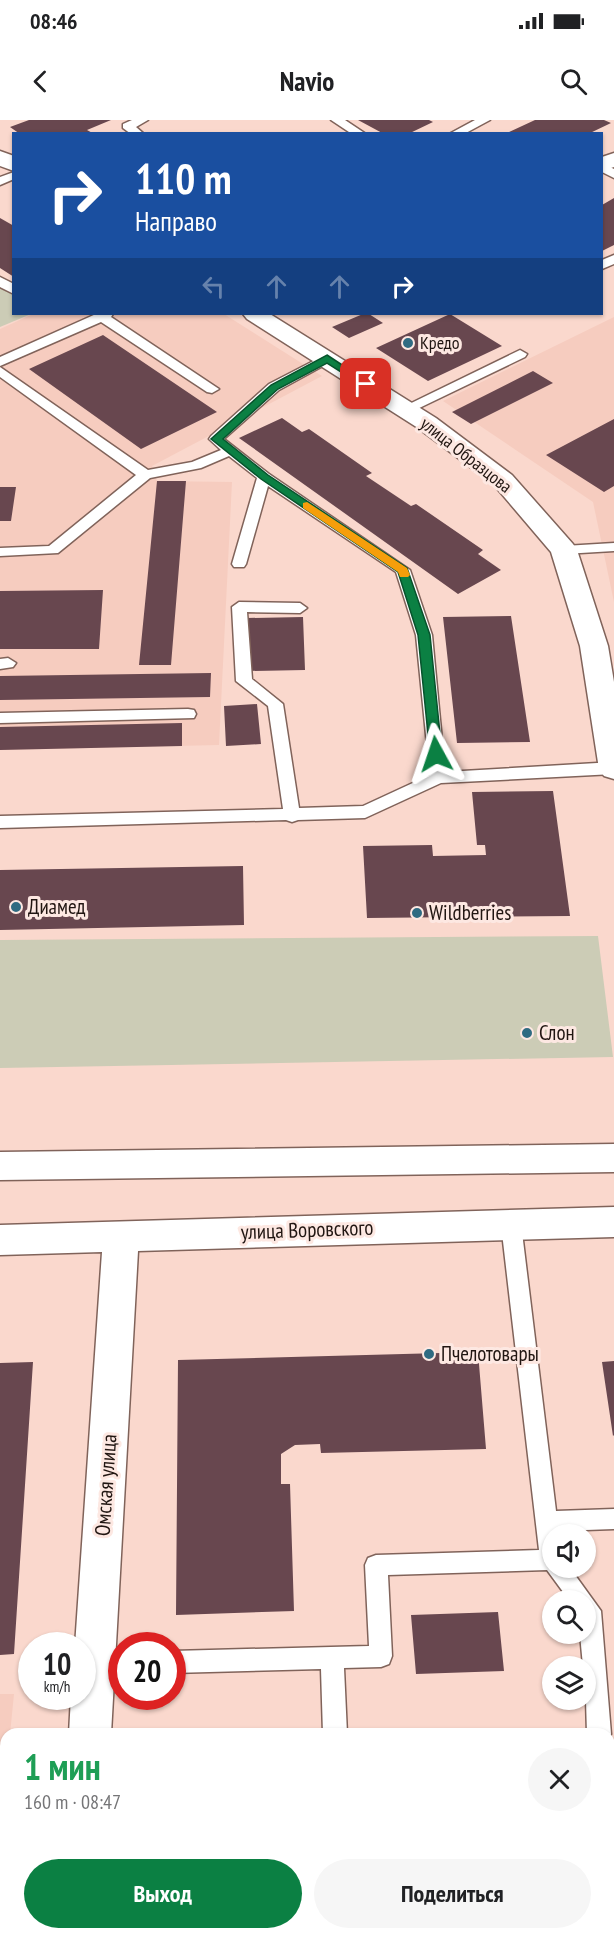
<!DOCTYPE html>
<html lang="ru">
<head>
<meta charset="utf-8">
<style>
  :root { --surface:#fff; --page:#f6f6f6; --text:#202124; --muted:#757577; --accent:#0b8043 }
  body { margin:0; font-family:"PT Sans Narrow",sans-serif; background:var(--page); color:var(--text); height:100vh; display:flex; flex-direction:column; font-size:22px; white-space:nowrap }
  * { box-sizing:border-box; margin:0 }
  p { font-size:20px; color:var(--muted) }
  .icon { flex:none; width:33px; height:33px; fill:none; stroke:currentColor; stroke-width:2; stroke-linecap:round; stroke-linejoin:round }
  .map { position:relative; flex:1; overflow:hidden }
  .panel { position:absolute; left:0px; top:1608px; width:615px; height:212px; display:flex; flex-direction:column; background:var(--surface); border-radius:18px 18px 0 0; box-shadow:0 2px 4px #0004 }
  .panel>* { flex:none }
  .hud { position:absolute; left:12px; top:12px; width:591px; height:183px; border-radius:0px; box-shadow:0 2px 4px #0004; background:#1a4fa0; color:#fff; overflow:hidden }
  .buttons { position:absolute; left:542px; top:1404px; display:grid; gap:12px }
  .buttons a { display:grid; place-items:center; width:54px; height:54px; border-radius:50%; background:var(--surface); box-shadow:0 2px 4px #0004; font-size:30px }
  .speed { position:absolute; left:18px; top:1512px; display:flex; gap:12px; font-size:30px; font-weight:700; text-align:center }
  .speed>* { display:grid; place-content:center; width:78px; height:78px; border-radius:50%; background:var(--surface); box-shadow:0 2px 4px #0004; line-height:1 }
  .speed small { font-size:15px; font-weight:400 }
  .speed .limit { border:9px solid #d22; background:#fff; color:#111 }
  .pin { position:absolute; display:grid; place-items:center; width:51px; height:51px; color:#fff; margin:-26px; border-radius:12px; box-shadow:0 3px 9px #0006 }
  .me { position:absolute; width:66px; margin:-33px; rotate:355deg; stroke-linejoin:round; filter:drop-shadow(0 0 4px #0008) }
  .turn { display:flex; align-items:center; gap:21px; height:126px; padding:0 24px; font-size:27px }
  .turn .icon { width:78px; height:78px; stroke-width:2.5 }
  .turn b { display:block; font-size:42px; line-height:51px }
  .lanes { display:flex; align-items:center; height:57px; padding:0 24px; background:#0003; justify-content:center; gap:30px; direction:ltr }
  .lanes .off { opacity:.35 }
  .round { display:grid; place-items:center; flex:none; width:63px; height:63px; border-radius:32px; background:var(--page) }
  .headline { display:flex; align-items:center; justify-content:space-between; height:102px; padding:0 24px }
  h1 { font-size:36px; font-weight:700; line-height:45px; color:#1e9e55 }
  .primary-button { display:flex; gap:12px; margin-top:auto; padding:12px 24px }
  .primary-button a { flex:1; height:69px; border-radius:36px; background:var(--accent); color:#fff; font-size:24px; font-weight:700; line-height:69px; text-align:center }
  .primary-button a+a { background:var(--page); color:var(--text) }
  .status { display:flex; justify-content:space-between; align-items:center; height:42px; padding:0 30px; background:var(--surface); direction:ltr }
  .status svg { height:16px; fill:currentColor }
  header { display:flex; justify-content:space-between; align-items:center; height:78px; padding:0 24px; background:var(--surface); font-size:27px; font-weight:700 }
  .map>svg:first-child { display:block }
</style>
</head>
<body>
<div class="status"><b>08:46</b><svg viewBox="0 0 49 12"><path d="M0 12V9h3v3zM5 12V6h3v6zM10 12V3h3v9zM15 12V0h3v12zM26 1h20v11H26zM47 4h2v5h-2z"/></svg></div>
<header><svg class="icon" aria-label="back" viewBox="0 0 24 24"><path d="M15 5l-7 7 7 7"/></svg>Navio<svg class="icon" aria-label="search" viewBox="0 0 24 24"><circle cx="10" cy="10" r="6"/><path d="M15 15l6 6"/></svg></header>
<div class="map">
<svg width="614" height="1819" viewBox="0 0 614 1819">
  <rect width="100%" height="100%" fill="#fad8cd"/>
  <path fill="#f6ccbf" d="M33 194H224L322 256 152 346 157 361 232 362 219 625 0 630V209Z
    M614 197V482L593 382 443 281Z
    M0 1574H14L10 1614H6V1670L0 1745Z"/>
  <path fill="#ccccb6" d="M0 166 13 175 14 194H31L0 207Z
    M598 816 613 937 0 948V820Z
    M437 1814H511L512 1819H437Z"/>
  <path fill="#68474f" d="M29 0H111L87 10 94 14H20L10 7Z
    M358 0H429L433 2 408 14H384Z
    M535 0H604L611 3 588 14H505Z
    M614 78V125L602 131V85Z
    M0 98 14 106V157L0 148Z
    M363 194H369L383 203 349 218 332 207Z
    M450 194 502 226 428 261 376 228Z
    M103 215 217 292 141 329 29 249Z
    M533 251 553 263 471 304 452 292Z
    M282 298 302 312 309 309 372 353 366 356 411 386 416 384 483 430 478 434 501 450 458 474 239 318Z
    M614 299V366L604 372 546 335Z
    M157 361H186L171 545H139Z
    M0 367H16L11 401H0Z
    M103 470 99 529H0V471Z
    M511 496 530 622 457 623 443 497Z
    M303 497 305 550 247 551V498Z
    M211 553 210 577 0 580V556Z
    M257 584 261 624 226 626 224 586Z
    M182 603V626L0 630V607Z
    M553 671 570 796 367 798 363 726 432 725 433 736 486 735 485 725H477L472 672Z
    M243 746 244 805 0 810V750Z
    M478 1232 486 1329 321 1333 320 1324 295 1325 281 1334V1364H290L294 1491 176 1495 178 1240Z
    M614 1241V1315L613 1316 602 1242Z
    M33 1242 14 1534 0 1535V1243Z
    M498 1492 504 1551 416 1554 411 1495Z
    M161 1814H278V1819H161Z"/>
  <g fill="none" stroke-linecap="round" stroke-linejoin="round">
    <g stroke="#80635a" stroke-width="3">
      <path id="lane" d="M132 0H148L136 7 144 14H131L123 8V4Z
        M331 0H345L366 14H352Z
        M475 0H490L464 14H449Z
        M602 43 614 49V58L602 52Z
        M14 52V59L0 65V57Z
        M614 135V144L602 149V140Z
        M0 157 14 164V174L0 167Z
        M96 194H113L111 197 219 269 212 273 207 272 101 202 0 246V237Z
        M520 230 527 234 525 237 411 292H401L399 289Z
        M327 234 332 235 334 238 332 241 279 270 224 319 269 354 410 450 432 515 445 652 614 642V654L441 663 365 698 298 700 292 702 286 700 0 708V696L283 689 268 586 236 561 232 487 239 482 300 483 307 488 300 493 247 492 252 559 283 584 299 688 363 686 430 655 416 515 396 452 268 366 246 444 244 447H234L232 444 257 358 229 336 201 348 150 358 58 433 0 436V428L49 426 136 355 0 257V247L148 350 192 342 221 330 209 319 211 316 269 264Z
        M614 423V431L564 434 557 430 564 426Z
        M8 538 16 543 13 547 0 549V539Z
        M188 589 194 590 196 594 194 598 0 603V593Z
        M511 1096 518 1098 521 1104 556 1391 614 1389V1409L558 1411 559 1414H552V1448H570L601 1491 611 1614 609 1618V1614H587L585 1546H583L580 1514H585V1480H569L547 1450 388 1455 392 1536 389 1544 381 1547 344 1548 347 1614H323L321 1549 172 1553V1531L369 1526 365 1445 368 1438 376 1435 539 1430 501 1104 504 1098Z
        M122 1532V1554L94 1555 86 1552 83 1544 86 1536 94 1533Z
        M0 1694H6V1718H0Z
        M332 1814H356V1819H332Z
        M528 1814H552L551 1819H527Z"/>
    </g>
    <g stroke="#80635a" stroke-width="3">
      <path id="street" d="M0 31 14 36V51L0 46Z
        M614 33V47L602 51V37Z
        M243 194H270L436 298 512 355 573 424 577 430 608 526 614 562V659L604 656 599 649 580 526 551 432 494 365 418 308 247 199Z"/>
    </g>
    <g stroke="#80635a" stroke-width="3">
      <path id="secondary" d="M614 1024V1052L0 1060V1032Z
        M614 1087V1117L138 1131 111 1614H69L71 1576H82V1526H75L102 1132 0 1135V1105Z
        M55 1814H100L101 1819H55Z"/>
    </g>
    <use href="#lane" fill="#fff" fill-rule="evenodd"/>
    <use href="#street" fill="#fff" fill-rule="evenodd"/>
    <use href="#secondary" fill="#fff" fill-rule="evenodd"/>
  </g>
  <path fill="#0b8043" stroke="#07532c" stroke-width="1.5" d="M327 235 371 264 363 266 327 243 278 269 223 319 268 355 407 448 430 515 442 634 436 638 430 634 418 515 398 452 261 359 211 319 271 265Z"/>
  <path fill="#f59e0b" d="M307 382 407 448 410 455 408 457H400L398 452 303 388V383Z"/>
  <g fill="#2f6b82" stroke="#fde8e2" stroke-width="2">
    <circle cx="408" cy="223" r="6"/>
    <circle cx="16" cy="787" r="6"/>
    <circle cx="417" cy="793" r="6"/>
    <circle cx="527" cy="913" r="6"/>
    <circle cx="429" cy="1234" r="6"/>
  </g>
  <g text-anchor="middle" stroke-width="6" stroke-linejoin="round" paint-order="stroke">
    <g font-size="18" fill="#211612" stroke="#fde8e2" text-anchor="start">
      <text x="420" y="229">Кредо</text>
    </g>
    <g font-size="18" fill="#211612" stroke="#fde8e2">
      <text transform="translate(466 335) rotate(38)" y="6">улица Образцова</text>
    </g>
    <g font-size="21" fill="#211612" stroke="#fde8e2" text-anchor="start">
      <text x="28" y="794">Диамед</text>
      <text x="429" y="800">Wildberries</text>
      <text x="539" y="920">Слон</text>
      <text x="441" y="1241">Пчелотовары</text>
    </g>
    <g font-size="21" fill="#211612" stroke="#fde8e2">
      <text transform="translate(307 1110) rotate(-2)" y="7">улица Воровского</text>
      <text transform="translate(106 1365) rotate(-86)" y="7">Омская улица</text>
    </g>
  </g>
</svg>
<div class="buttons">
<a><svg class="icon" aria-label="sound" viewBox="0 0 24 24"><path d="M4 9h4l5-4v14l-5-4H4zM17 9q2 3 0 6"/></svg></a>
<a><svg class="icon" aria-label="search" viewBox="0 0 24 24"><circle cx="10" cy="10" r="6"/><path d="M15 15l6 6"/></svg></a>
<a><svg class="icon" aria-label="layers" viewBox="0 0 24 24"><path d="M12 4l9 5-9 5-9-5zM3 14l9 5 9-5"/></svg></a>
</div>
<div class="speed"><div>10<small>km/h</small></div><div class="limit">20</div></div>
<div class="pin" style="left:366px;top:264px;background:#d93025"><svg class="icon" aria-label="arrive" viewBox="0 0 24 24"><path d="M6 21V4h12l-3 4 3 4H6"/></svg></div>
<svg class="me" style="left:436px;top:634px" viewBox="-20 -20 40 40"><path d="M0-17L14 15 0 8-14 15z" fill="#0b8043" stroke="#fff" stroke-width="4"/></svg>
<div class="hud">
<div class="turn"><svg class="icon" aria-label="right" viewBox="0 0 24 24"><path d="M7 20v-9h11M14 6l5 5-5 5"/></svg><div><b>110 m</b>Направо</div></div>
<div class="lanes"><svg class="icon off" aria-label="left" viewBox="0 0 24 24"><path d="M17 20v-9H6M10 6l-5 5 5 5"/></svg><svg class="icon off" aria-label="ahead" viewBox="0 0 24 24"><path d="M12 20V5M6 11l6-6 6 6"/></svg><svg class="icon off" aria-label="ahead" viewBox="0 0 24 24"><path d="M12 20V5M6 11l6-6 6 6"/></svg><svg class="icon" aria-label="right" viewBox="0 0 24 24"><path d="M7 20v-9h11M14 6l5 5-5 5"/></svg></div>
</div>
<section class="panel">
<div class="headline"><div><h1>1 мин</h1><p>160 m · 08:47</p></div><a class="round"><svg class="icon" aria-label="close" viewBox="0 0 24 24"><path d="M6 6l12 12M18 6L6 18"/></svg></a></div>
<div class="primary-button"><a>Выход</a><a>Поделиться</a></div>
</section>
</div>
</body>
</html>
